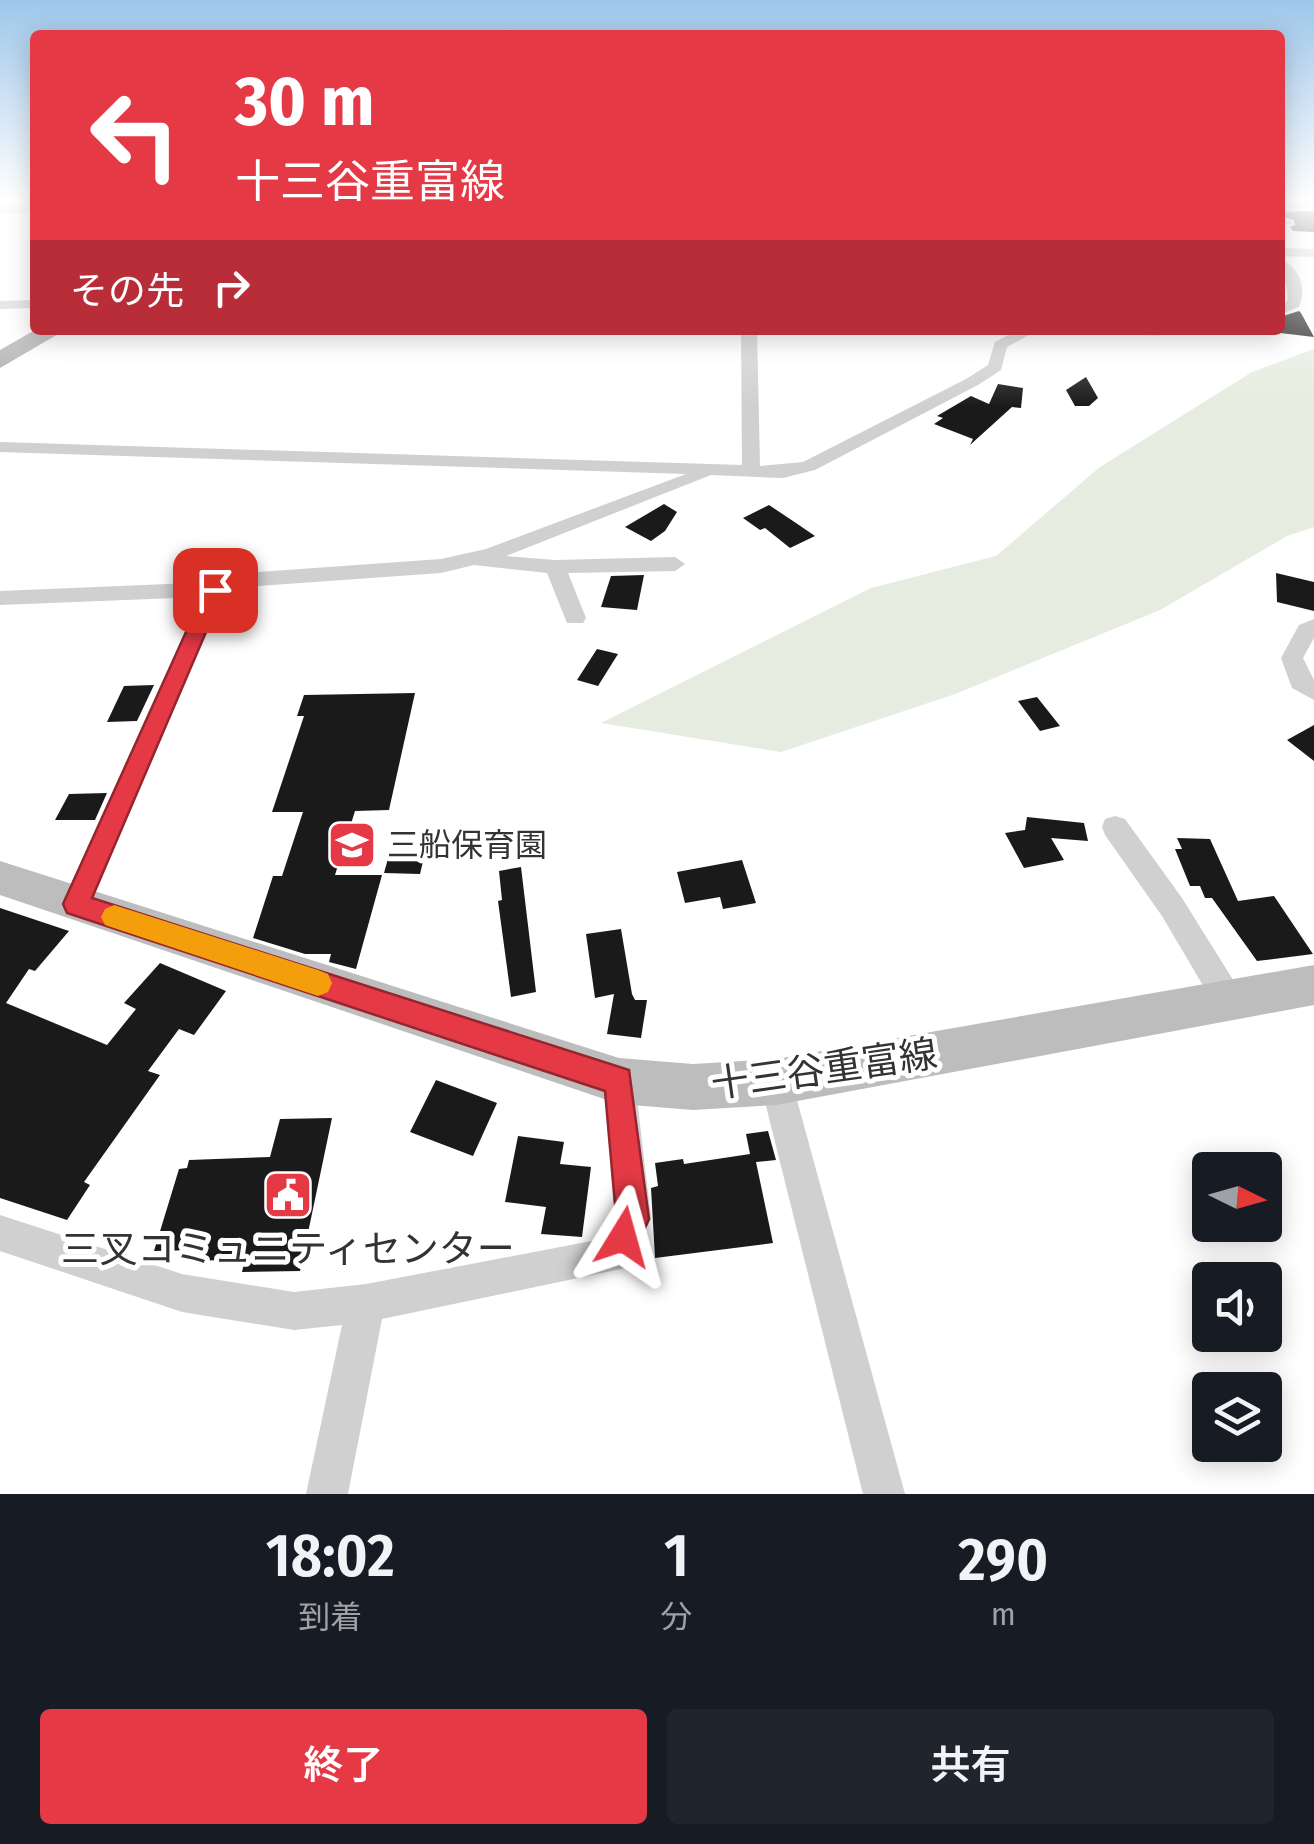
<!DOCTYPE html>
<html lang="ja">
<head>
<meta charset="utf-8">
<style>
  :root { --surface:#171b24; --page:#20242c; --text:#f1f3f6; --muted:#9ea1a6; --accent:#e63946 }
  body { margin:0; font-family:"Fira Sans Condensed","Noto Sans JP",sans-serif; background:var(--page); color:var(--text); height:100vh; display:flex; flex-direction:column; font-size:38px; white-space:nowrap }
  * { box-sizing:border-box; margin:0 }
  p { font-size:32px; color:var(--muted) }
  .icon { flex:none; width:55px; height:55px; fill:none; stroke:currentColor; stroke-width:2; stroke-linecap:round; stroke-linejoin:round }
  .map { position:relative; height:1494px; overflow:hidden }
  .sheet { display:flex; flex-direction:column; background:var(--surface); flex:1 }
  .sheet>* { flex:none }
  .guide { position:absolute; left:30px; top:30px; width:1255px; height:305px; border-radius:10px; box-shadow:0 5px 25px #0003; background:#e63946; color:#fff; overflow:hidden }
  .needle { width:65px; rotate:95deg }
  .fabs { position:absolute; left:1192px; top:1152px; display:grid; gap:20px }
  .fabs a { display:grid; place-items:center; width:90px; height:90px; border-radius:10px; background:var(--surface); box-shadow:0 5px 25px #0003; font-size:50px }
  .pin { position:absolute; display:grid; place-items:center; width:85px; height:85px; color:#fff; margin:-42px; border-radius:20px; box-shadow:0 5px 15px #0006 }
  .me { position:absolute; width:110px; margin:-55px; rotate:8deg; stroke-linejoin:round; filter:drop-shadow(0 0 8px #0008) }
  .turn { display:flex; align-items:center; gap:35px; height:210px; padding:0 40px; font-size:45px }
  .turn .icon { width:130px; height:130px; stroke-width:2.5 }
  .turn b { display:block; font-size:70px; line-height:85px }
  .then { display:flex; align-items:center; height:95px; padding:0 40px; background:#0003; gap:20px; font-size:38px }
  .eta { display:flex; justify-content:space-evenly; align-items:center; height:170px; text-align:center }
  .eta b { font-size:60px; font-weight:600; line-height:70px }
  .primary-button { display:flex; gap:20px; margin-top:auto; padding:20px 40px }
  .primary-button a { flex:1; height:115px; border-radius:10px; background:var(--accent); color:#fff; font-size:40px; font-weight:600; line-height:115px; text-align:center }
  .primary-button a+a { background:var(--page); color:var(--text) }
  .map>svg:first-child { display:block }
</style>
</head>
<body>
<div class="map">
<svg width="1314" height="1494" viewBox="0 0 1314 1494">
  <rect width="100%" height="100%" fill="#fff"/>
  <path fill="#e6ecdf" d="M1314 349V527L1287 536 1160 610 955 694 781 752 601 723 871 588 996 556 1100 467 1252 372Z"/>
  <path fill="#1a1a1a" d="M1314 211V232L1293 231 1290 227 1295 225 1294 220 1280 216V212Z
    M1299 311 1301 313 1314 337 1280 333V317Z
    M1086 377 1098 398 1089 406H1075L1066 390Z
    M998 384 1023 388 1021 408 1012 407 970 445 973 439 934 424 943 418 937 416 971 396 989 404Z
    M664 504 677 512 665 531 651 541 625 527Z
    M769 505 796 523 815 536 790 548 765 528 760 530 743 518Z
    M1276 573 1314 582V611L1277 602Z
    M644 575 637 610 601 607 611 576Z
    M597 649 618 654 598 686 577 680Z
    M154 685 137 721 107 722 124 686Z
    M415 693 389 810 355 811 335 875H382L356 969 329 962 331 954H305L253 938 273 876H282L303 812H272L304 716H297L304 695Z
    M1037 697 1060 726 1040 731 1018 701Z
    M1314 725V761L1287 740Z
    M107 793 95 820H55L69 794Z
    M1027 817 1084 823 1088 841 1051 838 1064 860 1024 868 1005 833 1025 830Z
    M1177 838 1210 839 1238 901 1274 896 1313 954 1257 961 1212 898H1205L1200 886H1190L1175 849H1182Z
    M391 848 426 849 420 874 384 873Z
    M742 860 756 903 723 909 720 897 685 903 677 872Z
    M521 867 536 992 511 997 498 901 502 900 499 871Z
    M0 908 69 931 35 971 29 969 6 1003 107 1045 136 1009 124 1003 160 963 226 991 194 1035 179 1029 148 1071 160 1075 84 1182 90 1185 67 1220 0 1198Z
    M621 929 632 994 635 1000H647L641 1038 607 1034 614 994 595 998 586 934Z
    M436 1080 497 1103 473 1156 410 1132Z
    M332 1118 300 1271 242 1272 245 1259 197 1261 200 1250 154 1251 179 1169 187 1168 189 1160 270 1157 280 1119Z
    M768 1131 776 1160 756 1162 773 1243 655 1258 651 1188 658 1186 655 1163 683 1159 684 1164 750 1154 746 1134Z
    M518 1136 564 1142 560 1164 591 1167 582 1237 541 1234 546 1207 505 1202Z"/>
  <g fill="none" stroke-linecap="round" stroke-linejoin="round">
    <path fill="#d0d0d0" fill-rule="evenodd" d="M1314 203V207L1280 208V204Z
      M1280 222 1289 221 1292 223 1280 226Z"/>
    <path fill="#d0d0d0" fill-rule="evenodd" d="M0 205H35V213H0Z
      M1280 248 1314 249V257L1280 256Z
      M1280 259C1300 268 1307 287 1299 307L1280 314V305L1287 302C1290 284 1280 275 1280 259Z
      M35 300V308L0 309V301Z
      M741 330H757L760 466 803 462 966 379 988 365 995 342 1018 330H1038L1007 347 1001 370 978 385 815 470 783 478 711 475 506 556 555 560 675 557 685 564 675 571 568 573 586 618 583 623H567L547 573 474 565 441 573 258 586 224 594 86 913 76 917 66 913 62 904 201 597 0 605V591L215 582 258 572 441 559 486 549 686 474 0 452V442L742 465Z
      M1130 330H1177C1166 337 1141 337 1130 330Z
      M1314 619V638L1303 658 1314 680V700L1292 688 1281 658 1299 625Z
      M1115 816 1125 819 1182 898 1240 991 1245 1001 1240 1011 1229 1016 1218 1011 1162 916 1105 835 1102 827 1105 819Z
      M619 1065 631 1069 635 1081 651 1219 626 1268 382 1319 348 1494H306L342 1325 294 1330 182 1312 0 1251V1215L182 1274 294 1292 366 1284 602 1239 615 1216 603 1081 607 1069Z
      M776 1066 788 1070 792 1082 905 1494H863L760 1082 764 1070Z"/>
    <path fill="#bdbdbd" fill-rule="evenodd" d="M0 861 619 1058 693 1064 776 1059 1314 965V1005L776 1105 693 1110 619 1104 0 895Z"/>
    <path fill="#ababab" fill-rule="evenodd" d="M35 330H65L0 368V350Z"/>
  </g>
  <linearGradient id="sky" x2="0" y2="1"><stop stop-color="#9ec6ea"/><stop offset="0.49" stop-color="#fff"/><stop offset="1" stop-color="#fff" stop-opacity="0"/></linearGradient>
  <rect width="1314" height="406" fill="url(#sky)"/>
  <path fill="#e63946" stroke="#96252e" stroke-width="2.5" d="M215 583 224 590 92 898 629 1070 649 1219 635 1249 623 1253 611 1249 606 1237 616 1216 605 1091 67 913 63 904 205 590Z"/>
  <path fill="#f59e0b" d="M114 905 318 970 328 974 332 983 328 992 318 996 105 925 101 917 105 909Z"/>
  <defs>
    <g id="school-square" transform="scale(2.5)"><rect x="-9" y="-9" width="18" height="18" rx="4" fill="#e63946" stroke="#fff"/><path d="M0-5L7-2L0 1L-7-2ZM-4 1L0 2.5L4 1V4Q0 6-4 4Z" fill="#fff"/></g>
    <g id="civic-square" transform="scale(2.5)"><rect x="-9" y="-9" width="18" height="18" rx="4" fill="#e63946" stroke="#fff"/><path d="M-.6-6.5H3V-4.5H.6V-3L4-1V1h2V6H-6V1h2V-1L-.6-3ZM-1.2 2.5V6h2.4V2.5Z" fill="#fff"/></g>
  </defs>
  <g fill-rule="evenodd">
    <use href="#school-square" x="352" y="845"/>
    <use href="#civic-square" x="288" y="1195"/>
  </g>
  <g text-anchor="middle" stroke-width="10" stroke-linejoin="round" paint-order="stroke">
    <g font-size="32" fill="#333" stroke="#fff" text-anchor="start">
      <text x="387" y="856">三船保育園</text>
    </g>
    <g font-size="38" fill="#333" stroke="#fff">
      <text transform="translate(824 1069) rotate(-8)" y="13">十三谷重富線</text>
    </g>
    <g font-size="38" fill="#333" stroke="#fff">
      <text x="288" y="1262">三叉コミュニティセンター</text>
    </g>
  </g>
</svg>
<div class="fabs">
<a><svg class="needle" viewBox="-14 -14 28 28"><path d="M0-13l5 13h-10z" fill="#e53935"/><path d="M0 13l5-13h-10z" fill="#9ea1a6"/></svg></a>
<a><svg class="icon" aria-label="sound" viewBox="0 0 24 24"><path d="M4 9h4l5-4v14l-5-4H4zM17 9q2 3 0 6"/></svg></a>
<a><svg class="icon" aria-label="layers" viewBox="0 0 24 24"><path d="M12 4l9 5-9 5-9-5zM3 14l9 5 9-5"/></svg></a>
</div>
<div class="pin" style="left:215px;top:590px;background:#d93025"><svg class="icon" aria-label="arrive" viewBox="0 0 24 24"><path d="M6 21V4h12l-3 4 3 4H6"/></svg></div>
<svg class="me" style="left:623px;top:1237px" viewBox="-20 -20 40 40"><path d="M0-17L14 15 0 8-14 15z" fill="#e63946" stroke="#fff" stroke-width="4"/></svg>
<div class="guide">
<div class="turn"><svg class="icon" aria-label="left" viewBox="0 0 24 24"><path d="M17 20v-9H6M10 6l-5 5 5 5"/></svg><div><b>30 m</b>十三谷重富線</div></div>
<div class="then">その先<svg class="icon" aria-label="right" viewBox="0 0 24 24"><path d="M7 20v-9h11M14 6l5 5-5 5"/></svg></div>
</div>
</div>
<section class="sheet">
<div class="eta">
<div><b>18:02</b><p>到着</p></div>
<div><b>1</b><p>分</p></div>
<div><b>290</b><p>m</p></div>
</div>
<div class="primary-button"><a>終了</a><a>共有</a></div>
</section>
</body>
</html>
